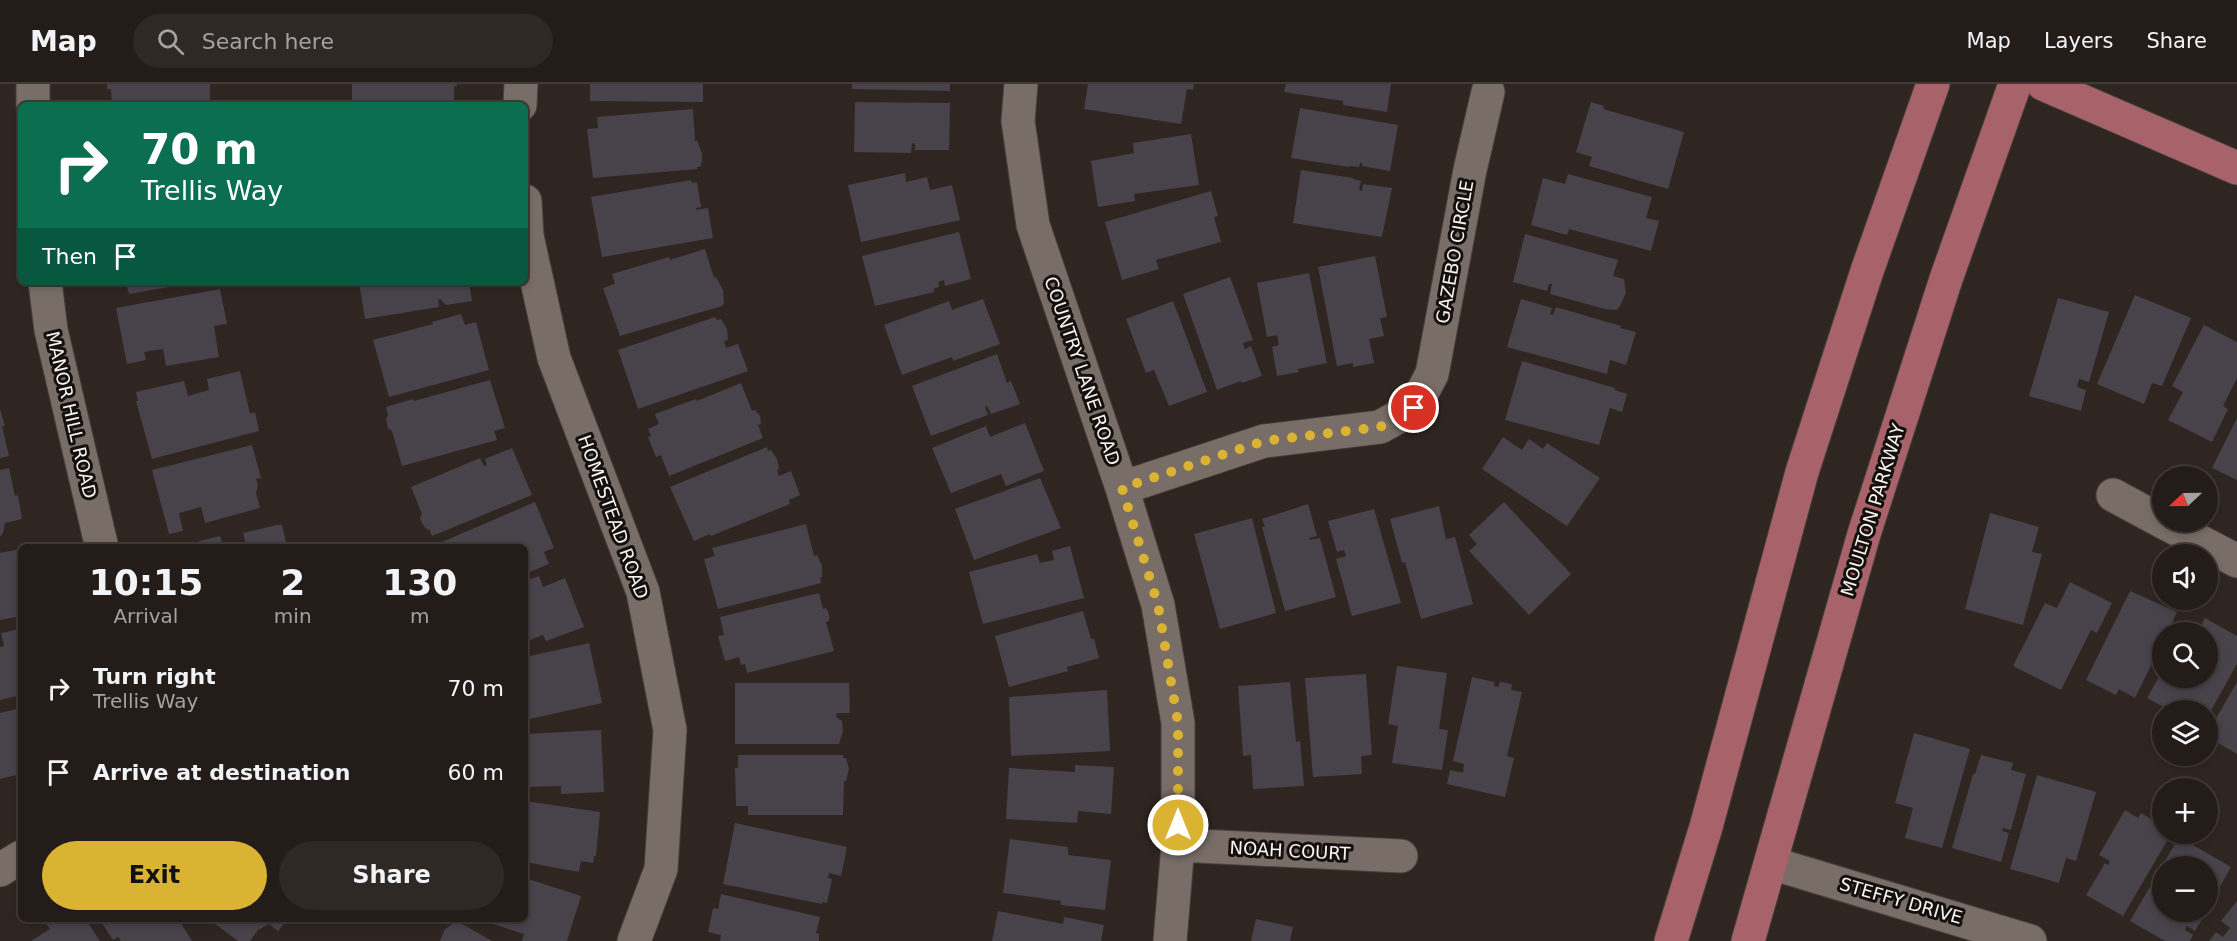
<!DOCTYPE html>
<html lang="en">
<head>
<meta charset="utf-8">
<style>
  :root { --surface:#231c19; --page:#2f2926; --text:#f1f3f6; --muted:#a3a1a2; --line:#403a38; --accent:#dab333 }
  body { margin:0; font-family:"DejaVu Sans",sans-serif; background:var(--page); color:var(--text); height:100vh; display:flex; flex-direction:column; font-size:22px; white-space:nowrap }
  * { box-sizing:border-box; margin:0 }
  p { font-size:20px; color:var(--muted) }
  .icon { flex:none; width:33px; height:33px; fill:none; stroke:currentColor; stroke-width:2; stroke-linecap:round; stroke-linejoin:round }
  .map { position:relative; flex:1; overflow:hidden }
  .sheet { position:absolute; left:18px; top:460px; width:510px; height:378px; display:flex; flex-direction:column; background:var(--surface); border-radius:9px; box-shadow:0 3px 9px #0003,0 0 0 2px var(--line) }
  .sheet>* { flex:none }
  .guide { position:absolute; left:18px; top:18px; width:510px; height:183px; border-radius:9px; box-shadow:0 3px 9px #0003,0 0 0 2px var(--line); background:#0b6e4f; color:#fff; overflow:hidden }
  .needle { width:39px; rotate:248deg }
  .tools { position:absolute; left:2152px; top:382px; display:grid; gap:12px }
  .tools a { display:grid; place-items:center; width:66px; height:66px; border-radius:50%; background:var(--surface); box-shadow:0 3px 9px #0003,0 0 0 2px var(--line); font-size:30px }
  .pin { position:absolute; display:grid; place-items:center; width:51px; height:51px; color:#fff; margin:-26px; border:3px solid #fff; border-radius:50%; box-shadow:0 2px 6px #0007 }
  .me { position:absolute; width:66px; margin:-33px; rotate:0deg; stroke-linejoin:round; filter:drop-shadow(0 0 4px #0008) }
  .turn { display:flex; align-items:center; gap:21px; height:126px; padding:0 24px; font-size:27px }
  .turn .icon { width:78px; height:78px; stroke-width:2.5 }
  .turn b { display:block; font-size:42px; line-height:51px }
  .then { display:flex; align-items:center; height:57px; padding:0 24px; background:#0003; gap:12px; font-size:22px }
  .eta { display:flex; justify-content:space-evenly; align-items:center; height:102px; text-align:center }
  .eta b { font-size:36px; font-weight:700; line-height:42px }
  .action { display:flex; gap:12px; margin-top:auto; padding:12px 24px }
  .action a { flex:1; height:69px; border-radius:36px; background:var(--accent); color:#111; font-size:24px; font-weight:700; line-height:69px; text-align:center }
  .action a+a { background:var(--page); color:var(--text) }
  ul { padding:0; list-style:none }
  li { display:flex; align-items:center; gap:18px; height:84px; padding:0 24px }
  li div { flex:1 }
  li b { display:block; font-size:22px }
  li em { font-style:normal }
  header { display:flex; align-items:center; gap:36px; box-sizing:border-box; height:84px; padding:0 30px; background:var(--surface); border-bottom:2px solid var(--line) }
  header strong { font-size:28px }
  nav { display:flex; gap:33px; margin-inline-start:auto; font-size:21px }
  .search { width:420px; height:54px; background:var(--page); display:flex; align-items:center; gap:15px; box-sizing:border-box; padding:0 21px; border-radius:33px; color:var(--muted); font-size:22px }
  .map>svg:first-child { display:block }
</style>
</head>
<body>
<header>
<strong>Map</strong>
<div class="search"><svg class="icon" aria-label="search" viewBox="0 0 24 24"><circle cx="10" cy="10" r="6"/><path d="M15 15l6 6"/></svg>Search here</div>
<nav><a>Map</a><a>Layers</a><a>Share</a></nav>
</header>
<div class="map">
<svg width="2237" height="857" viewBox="0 0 2237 857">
  <rect width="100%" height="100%" fill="#2f2621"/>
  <path fill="#48424b" d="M107 0H210V21H112L111 5H107Z
    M352 0H457V2H454V19H352Z
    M590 0H703V18L590 17Z
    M852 0H950V7L852 5Z
    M1088 0H1194L1193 6 1187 5 1181 40 1084 25Z
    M1286 0H1391L1387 28 1343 21V17L1284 8Z
    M855 18 950 19 949 66H915V60L912 59 911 69 854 68Z
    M1591 18 1604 22 1603 25 1684 48 1668 105 1589 82 1592 73 1576 68Z
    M1300 24 1398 41 1390 87 1362 82V79H1360L1359 83 1350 82 1349 83 1291 74Z
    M693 25 695 57 697 56 702 70V77L700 83H697V85L593 94 587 45 598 44 597 33Z
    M1191 50 1199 101 1134 110 1135 117 1098 123 1091 77 1134 69 1133 59Z
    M1301 86 1353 94V95L1361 97 1359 106 1362 107 1363 100 1392 104 1382 153 1293 139Z
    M905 89 906 98 927 93 930 106 952 101 960 136 861 158 848 101Z
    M1568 90 1652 113 1646 134 1659 137 1651 167 1569 145 1567 151 1531 141 1543 94 1565 100Z
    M691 96 692 99 697 98 701 123 696 124V126L708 124 713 154 602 173 591 113Z
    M1211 107 1218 132 1214 133 1221 158 1156 176 1159 185 1122 196 1105 138Z
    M959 148 971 195 945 202 944 196 938 198 939 203 934 204V208L875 222 862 172Z
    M1525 150 1618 176 1613 192 1624 195 1626 209 1620 222 1616 226 1605 225 1550 210 1552 200H1549L1547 207 1513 198Z
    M705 165 714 194 716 193 723 206 724 219 722 222 620 252 603 204 615 200 612 190 669 173 670 176Z
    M1375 172 1387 233 1380 234 1384 252 1369 255 1374 279 1353 283V279L1337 282 1318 183Z
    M1309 189 1327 279 1298 285 1299 288 1277 292 1272 263 1279 261 1277 251 1267 253 1257 199Z
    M1230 193 1253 256 1243 259 1245 265 1251 262 1262 292 1242 299 1241 297 1217 306 1183 210Z
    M126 198H192V199L129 210Z
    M359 198H469L472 217 446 221 440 215 438 216 439 223 365 235Z
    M220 205 227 240 214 242 219 273 166 282 163 265 144 268 146 276 127 280 116 224Z
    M2135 211 2191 234 2162 302 2152 299 2144 320 2097 300Z
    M2058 214 2109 228 2089 298 2079 295 2077 303 2086 306 2081 327 2029 312Z
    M983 215 1000 260 953 277 952 273 902 291 884 241 949 217 952 226Z
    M1521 215 1552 224 1550 230 1553 231 1556 223 1621 242 1620 244 1636 248 1626 281 1610 276 1607 290 1507 263Z
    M1173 217 1207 308 1169 322 1154 286 1146 289 1126 235Z
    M461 230 465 241 476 238 489 286 389 313 373 256 433 240 432 238Z
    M715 233 717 236 721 235 727 245 728 256 724 257 726 264 738 260 748 287 638 325 618 266Z
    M2204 241 2237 258V294L2223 322 2228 325 2212 358 2168 336 2183 308 2172 302Z
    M997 270 1007 299 1011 297 1020 320 991 330 987 322 985 323 988 331 931 352 912 302Z
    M1522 277 1615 304V306L1627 310 1622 328 1610 324 1599 361 1505 336Z
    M240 287 250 330 255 328 259 347 152 375 136 317H138L136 308 184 297 188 312 209 306 207 295Z
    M490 296 505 344 494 347 497 356 402 382 392 347 388 344 386 335 388 331 386 323 413 315 414 317Z
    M741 299 752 327 755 326 760 332 761 340 758 341 763 354 669 392 661 371 656 373 648 353 651 352 648 345 659 340 655 330 682 320 696 315 697 317Z
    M0 325 5 342H2L9 372 0 374Z
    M2237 334V396L2212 384Z
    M1025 339 1044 387 1006 402 1001 390 951 409 932 364 986 342 990 353Z
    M1503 353 1522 366 1529 355 1543 365 1547 359 1600 394 1567 442 1482 385Z
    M252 361 261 394 256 395 258 401 256 409 260 424 205 439 201 423 179 429 183 447 169 450 152 386Z
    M767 363 768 367 771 366 777 375 779 385 777 386 779 392 791 387 800 411 789 416 790 420 711 452 710 450 694 457 670 403Z
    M512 364 532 411 432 452 429 445 427 446 422 439 420 434 422 430 411 403 480 374 484 382 487 381 485 375Z
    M9 384 15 412 18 411 22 435 5 439 3 449 0 453V386Z
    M1040 394 1061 444 974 476 955 425Z
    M535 418 554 464 544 468 549 480 525 490V464H436L435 461Z
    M1504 418 1571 490 1529 531 1469 467 1477 460 1469 451Z
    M1308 420 1317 452 1309 454 1310 456 1320 454 1336 513 1285 527 1262 443H1265L1262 435Z
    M1439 422 1446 455 1455 453 1473 520 1421 535 1405 478 1402 479 1390 435Z
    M1374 425 1401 519 1352 532 1336 475 1346 472 1344 466 1337 468 1328 437Z
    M1990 429 2039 443 2032 468 2042 470 2023 541 1965 525Z
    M1252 434 1276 529 1220 545 1194 450Z
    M806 440 814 472 817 471 822 482V493L820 494 821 499 718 525 704 475 715 472 712 464Z
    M277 441H282L287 463 237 464 246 460 243 449Z
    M220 452 223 464H177V463Z
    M1070 462 1084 514 983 540 969 488 1037 470 1040 479 1054 476 1052 467Z
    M21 465V532L0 536V469Z
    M539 492 543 503 565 494 584 543 546 557 543 551 525 558V497Z
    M2070 498 2112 519 2097 549 2091 546 2061 606 2013 582 2045 519 2057 524Z
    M2130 507 2177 528 2167 549H2163V557L2135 614 2119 605 2116 611 2086 596Z
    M819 509 823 525 826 524 829 530V537L826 538 834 567 747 589 745 580 741 581 739 573 725 577 718 552 724 551 720 533Z
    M1083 527 1091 555H1094L1099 574 1067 583 1068 587 1009 603 995 552Z
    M2205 534 2237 552V580L2208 632V627H2171L2147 614 2163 586V594H2208V549H2197Z
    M21 545V611L0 616V563L4 562 1 549Z
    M589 559 602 619 525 636V573Z
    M1397 582 1447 589 1439 645 1448 646 1442 686 1392 679 1398 642 1388 640Z
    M1366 590 1372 671 1361 672 1362 690 1313 693 1305 594Z
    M1472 593 1494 598V602L1498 603 1500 598 1512 600 1511 606 1522 608 1507 672 1514 674 1505 713 1447 700 1450 686 1463 689 1464 680 1453 677Z
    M1290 598 1296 658 1300 657 1304 702 1253 705 1251 671 1243 672 1238 602Z
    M2237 598V670L2208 653V648Z
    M735 599H849L850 629H837L836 633 842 637 843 647 839 660H735Z
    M1107 606 1110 667 1011 672 1009 613Z
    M21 624V690L0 695V629Z
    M601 646 604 708 561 710V702L525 703V650Z
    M1914 649 1970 665 1942 764 1905 754 1913 724 1895 719Z
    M738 671H843V674H846L849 685 846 697H844L843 731H748V722H736L735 684H738Z
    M1981 671 2013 679 2011 686 2026 690 2011 746 2003 744 2002 747 2009 749 2001 778 1952 764 1973 690H1975Z
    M1075 681 1114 683 1111 730 1078 727 1077 739 1006 735 1009 684 1075 688Z
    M2037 691 2096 708 2076 777 2066 774 2059 799 2010 785Z
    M525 717 600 728 596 772H594L593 779 581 777 579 788 525 778Z
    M2125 726 2138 734 2141 729 2163 742V750H2171L2123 832 2086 811 2105 779 2108 781 2110 777 2099 771Z
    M735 739 847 763 841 792 829 789 828 794 832 795 827 819 823 818 822 820 723 800Z
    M2179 753 2231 783 2208 824V783H2163V828H2206L2195 847 2187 842 2185 846 2193 851 2190 857H2165L2130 837Z
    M1010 755 1068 763V771L1111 776 1105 826 1061 821V817L1003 809Z
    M525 794 581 812 567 857H522L524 850 481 836H525Z
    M721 810 820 833 816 849 819 850V857H720L721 851 708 848 713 824 718 825Z
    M2237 817V857H2209L2216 848 2223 853 2230 844 2221 837Z
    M998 827 1063 840 1064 833 1104 841 1101 857H992Z
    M1256 835 1293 843 1290 857H1251Z
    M49 836H86L100 857H31L50 845 45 838Z
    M100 836H179L192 857H121L118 853 113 856Z
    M210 836H287L278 847 269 840 258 846 250 857H238Z
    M457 837 492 857H440L445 845Z"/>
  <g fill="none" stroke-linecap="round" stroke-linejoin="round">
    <g stroke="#49413d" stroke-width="35">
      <path id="minor" d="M1021 0 1018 37 1033 141 1122 404 1158 521 1178 639V761L1170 857
        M33 21V0
        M520 21 521 0
        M525 117 527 152 554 274 643 508 670 646 661 785 634 857
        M45 198 51 246 102 464
        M1122 404 1264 357 1380 343 1414 324 1432 290 1470 86 1488 8
        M2113 411 2163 438
        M2163 438 2237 477
        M1178 761 1401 772
        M1771 779 2030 857
        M0 786 21 773"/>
    </g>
    <g stroke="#49413d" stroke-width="35">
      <path id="major" d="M2043 0 2237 84
        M1671 857 1706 743 1802 388 1867 187 1933 0
        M1748 857 1864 450 1946 195 2015 0"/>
    </g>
    <use href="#minor" stroke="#786d67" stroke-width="33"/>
    <use href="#major" stroke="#a86269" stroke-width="33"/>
  </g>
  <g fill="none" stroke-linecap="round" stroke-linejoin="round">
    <path stroke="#dab333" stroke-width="10" stroke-dasharray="0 18" d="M1178 741V639L1158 521 1122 404 1264 357 1380 343 1414 324"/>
  </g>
  <g text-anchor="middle" stroke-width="6" stroke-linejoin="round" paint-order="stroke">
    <g font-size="18" fill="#faf3f0" stroke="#14100e">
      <text transform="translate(1455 168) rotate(-80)" y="6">GAZEBO CIRCLE</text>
      <text transform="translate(1082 287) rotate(71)" y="6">COUNTRY LANE ROAD</text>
      <text transform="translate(71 331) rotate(77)" y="6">MANOR HILL ROAD</text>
      <text transform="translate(1873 426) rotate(-73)" y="6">MOULTON PARKWAY</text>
      <text transform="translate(613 433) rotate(70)" y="6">HOMESTEAD ROAD</text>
      <text transform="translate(1290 767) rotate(3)" y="6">NOAH COURT</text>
      <text transform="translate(1901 817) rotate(16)" y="6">STEFFY DRIVE</text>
    </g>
  </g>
</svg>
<div class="tools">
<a><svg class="needle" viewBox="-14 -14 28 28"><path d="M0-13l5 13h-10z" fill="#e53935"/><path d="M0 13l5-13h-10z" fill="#a3a1a2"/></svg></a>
<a><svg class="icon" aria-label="sound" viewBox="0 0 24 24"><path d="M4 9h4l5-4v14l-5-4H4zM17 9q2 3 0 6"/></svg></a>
<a><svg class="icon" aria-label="search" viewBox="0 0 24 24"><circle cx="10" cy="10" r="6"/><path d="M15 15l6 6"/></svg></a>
<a><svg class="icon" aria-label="layers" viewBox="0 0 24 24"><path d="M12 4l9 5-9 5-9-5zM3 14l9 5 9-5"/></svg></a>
<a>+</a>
<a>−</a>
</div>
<div class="pin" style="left:1414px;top:324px;background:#d93025"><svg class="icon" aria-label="arrive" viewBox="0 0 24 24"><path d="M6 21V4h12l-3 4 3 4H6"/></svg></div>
<svg class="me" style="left:1178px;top:741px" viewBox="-20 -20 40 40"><circle r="17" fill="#dab333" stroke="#fff" stroke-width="3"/><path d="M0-11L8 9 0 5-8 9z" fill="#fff"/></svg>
<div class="guide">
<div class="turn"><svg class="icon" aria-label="right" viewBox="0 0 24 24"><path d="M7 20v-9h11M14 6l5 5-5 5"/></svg><div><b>70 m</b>Trellis Way</div></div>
<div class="then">Then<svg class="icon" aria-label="arrive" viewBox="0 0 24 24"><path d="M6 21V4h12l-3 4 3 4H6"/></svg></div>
</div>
<section class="sheet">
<div class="eta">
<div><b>10:15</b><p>Arrival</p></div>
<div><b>2</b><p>min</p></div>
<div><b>130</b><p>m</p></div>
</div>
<ul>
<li><svg class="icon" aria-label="right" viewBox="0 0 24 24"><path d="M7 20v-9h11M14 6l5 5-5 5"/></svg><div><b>Turn right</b><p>Trellis Way</p></div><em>70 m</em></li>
<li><svg class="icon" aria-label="arrive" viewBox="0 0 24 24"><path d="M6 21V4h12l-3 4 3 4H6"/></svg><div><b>Arrive at destination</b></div><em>60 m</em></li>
</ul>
<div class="action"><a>Exit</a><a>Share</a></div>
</section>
</div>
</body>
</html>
